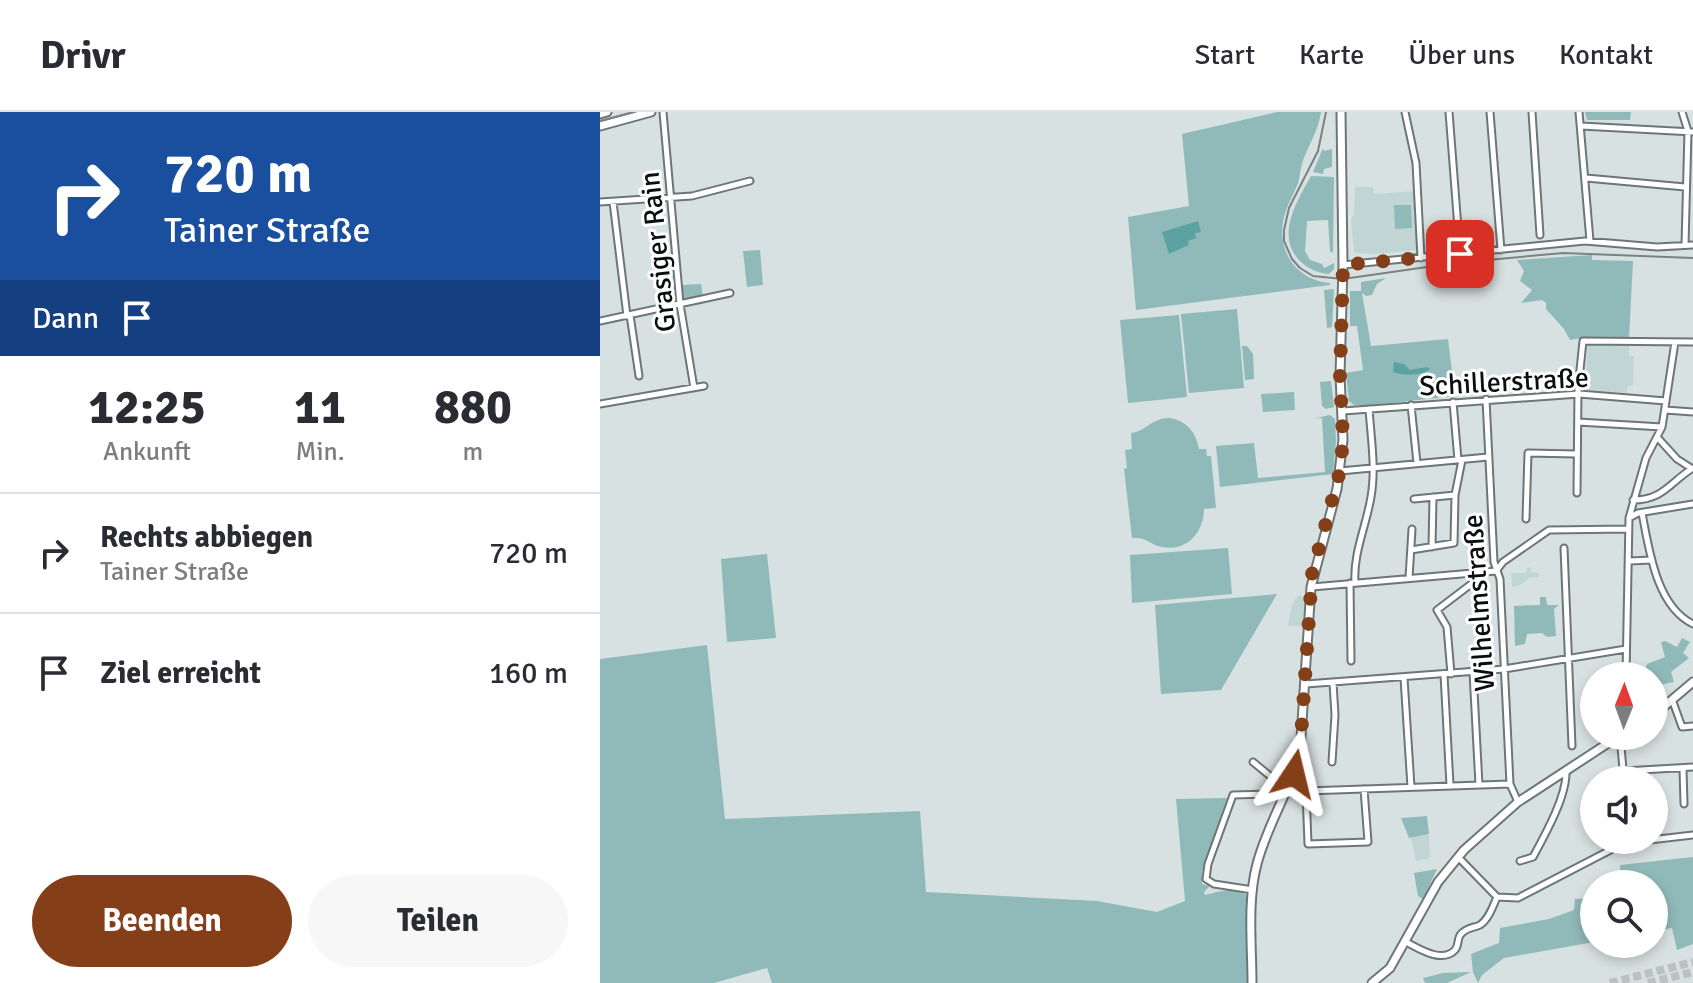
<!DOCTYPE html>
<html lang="de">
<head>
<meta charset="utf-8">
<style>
  :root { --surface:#fff; --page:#f7f7f7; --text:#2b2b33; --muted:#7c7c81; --line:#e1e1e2; --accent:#853f18 }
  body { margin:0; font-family:Signika,sans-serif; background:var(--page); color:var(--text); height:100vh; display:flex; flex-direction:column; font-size:30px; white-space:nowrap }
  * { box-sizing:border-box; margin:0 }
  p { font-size:26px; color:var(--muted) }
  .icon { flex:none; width:44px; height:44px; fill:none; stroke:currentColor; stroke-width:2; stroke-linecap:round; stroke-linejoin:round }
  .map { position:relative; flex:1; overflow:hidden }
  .panel { display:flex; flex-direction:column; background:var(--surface); width:600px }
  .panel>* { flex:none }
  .hud { background:#1a4fa0; color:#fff; overflow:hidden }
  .needle { width:52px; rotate:1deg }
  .buttons { position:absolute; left:980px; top:550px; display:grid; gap:16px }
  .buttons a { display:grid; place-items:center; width:88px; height:88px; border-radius:50%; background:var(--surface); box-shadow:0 4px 12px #0003; font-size:40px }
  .pin { position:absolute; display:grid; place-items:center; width:68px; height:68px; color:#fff; margin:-34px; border-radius:16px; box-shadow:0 4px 12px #0006 }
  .me { position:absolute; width:88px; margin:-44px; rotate:10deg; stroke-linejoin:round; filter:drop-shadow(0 0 6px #0008) }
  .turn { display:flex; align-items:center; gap:28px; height:168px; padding:0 32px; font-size:36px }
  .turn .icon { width:104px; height:104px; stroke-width:2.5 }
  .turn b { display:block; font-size:56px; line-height:68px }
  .then { display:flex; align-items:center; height:76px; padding:0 32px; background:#0003; gap:16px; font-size:30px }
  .eta { display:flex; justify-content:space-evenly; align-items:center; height:136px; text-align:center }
  .eta b { font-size:48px; font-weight:700; line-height:56px }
  .primary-button { display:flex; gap:16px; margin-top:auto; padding:16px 32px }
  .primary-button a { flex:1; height:92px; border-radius:48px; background:var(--accent); color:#fff; font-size:32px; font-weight:700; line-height:92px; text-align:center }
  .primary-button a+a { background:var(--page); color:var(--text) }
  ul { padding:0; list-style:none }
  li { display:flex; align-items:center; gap:24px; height:120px; padding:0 32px; border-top:2px solid var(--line) }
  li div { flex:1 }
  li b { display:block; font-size:30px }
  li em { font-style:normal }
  header { display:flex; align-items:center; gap:48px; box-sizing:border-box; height:112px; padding:0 40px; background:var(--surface); border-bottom:2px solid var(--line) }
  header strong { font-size:38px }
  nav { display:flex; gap:44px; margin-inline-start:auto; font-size:28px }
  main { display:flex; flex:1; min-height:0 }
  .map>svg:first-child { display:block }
</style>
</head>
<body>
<header>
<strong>Drivr</strong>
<nav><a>Start</a><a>Karte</a><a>Über uns</a><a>Kontakt</a></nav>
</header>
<main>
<section class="panel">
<div class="hud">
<div class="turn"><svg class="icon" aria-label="right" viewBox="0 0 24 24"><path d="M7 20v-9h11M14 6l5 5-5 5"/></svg><div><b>720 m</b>Tainer Straße</div></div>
<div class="then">Dann<svg class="icon" aria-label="arrive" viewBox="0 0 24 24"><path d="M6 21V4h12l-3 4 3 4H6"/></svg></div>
</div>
<div class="eta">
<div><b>12:25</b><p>Ankunft</p></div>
<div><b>11</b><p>Min.</p></div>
<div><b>880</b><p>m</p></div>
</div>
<ul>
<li><svg class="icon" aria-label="right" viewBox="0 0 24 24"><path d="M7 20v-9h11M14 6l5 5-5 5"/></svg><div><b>Rechts abbiegen</b><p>Tainer Straße</p></div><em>720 m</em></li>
<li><svg class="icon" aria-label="arrive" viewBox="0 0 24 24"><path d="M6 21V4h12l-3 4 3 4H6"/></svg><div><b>Ziel erreicht</b></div><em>160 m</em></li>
</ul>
<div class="primary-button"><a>Beenden</a><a>Teilen</a></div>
</section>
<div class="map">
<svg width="1093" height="871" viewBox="0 0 1093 871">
  <rect width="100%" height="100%" fill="#d8e1e1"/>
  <path fill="#c2d5d5" d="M755 75H773L774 82 815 79 817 138 776 142 754 141 751 108 754 101Z
    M988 231 1029 234V244H1034L1033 274H1028L1027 281 985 278Z
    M931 455V460L939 461V465L929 466 920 473 912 475 911 461H926L927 456Z
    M699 483 705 486 704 514H688L692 491Z
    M829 722 830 746 816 749 811 726Z"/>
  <path fill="#90b9b9" d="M677 0H721C717 23 708 33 702 52 700 58 700 65 698 71 694 82 687 93 684 105 676 139 696 168 730 171V173L536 198 528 105 589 94 582 22Z
    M985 0H1031L1030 8H987Z
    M723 36 724 39 732 37V55L724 57 723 62 713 60Z
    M711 64 734 65 733 141 730 139 728 108 707 109 705 139 710 148 722 152 724 156 734 151V157L729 162C718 161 708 157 700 149 675 124 697 89 711 64Z
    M794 93H811L812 116 795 117Z
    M160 138 163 173 147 175 143 139Z
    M992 143V148L1033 149 1029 226 987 225 970 228 964 217 946 197V191L942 188 921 191 932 178 920 169 924 159 917 148Z
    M864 154 872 164 870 170 858 171 864 173 851 175 846 164 856 166 862 163 850 156Z
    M786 166 777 172 772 183 766 184 762 181 771 234 848 227 855 284 763 294 754 293 749 289 746 261 763 258 757 214H750V179H761V170Z
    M101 172 103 185 84 189 82 173Z
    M734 177 732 215 727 216 724 178Z
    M637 197 644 276 589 281 581 202Z
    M579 203 587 285 528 291 520 208Z
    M642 234H647L653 242 654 267 645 268Z
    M731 269 734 295 726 297 722 294 720 270Z
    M694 280 695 298 663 300 661 282Z
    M730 303 735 307 736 330 733 362 620 375 616 334 654 331 658 366 725 360 722 306H716Z
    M570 306C587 309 596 320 599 337H606L607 344H611L616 396 604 397C604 420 587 440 562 435 548 432 548 425 532 426L524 357 527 356 525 338 532 337 531 321C545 320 551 306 570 306Z
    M628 436 632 482 532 491 530 443Z
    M167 442 176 526 127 530 121 447Z
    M677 482 621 578 561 582 555 493Z
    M940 485H946L947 493H959L954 497 956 524 947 525 942 521 927 522 925 532 915 534 914 494 940 493Z
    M1082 526 1090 530 1083 541 1089 546 1071 560 1074 570 1054 574 1053 561 1044 562 1047 552 1065 545 1061 530 1065 529 1077 535Z
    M107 533 125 707 320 699 326 780 497 789 557 800 585 789 576 687 627 686 602 760V772L610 774 604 780 605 783C620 779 634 774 648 784V871H172L167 856 114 871H0V547Z
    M827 704 829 722 809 726 801 706Z
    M1093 745V832L1077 838 1072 816 1054 819V772H1021L1020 753Z
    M837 757 823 787 818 784 814 761Z
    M994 786V830L904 846 882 863 878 871 873 860 871 842 899 831 900 816 949 807 974 798 975 787Z
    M871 860 847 871H825L823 866 843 861Z"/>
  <path fill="#5da2a3" d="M598 109 601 120 595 121 596 126 588 129 589 133 569 142 562 120Z
    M794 250 804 252 810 258 827 255 830 257C823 264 802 264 793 260Z"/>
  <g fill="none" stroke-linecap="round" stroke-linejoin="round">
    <path stroke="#b9c1c1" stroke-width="8" stroke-dasharray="8 4" stroke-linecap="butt" d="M1010 871 1093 850
      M1048 871 1093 860"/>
    <g stroke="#6d7676" stroke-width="9">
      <path id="minor" d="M63 0 80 192 94 276
        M805 0 816 51 821 146
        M849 0 860 142
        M890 0 901 138
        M932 0 940 123
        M979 0 990 129
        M1082 0 1088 19 1085 133
        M981 14 1093 20
        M986 66 1085 75
        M0 90 92 84 150 69
        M13 90 27 204
        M743 153 985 129 1057 135 1093 133
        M30 203 39 264
        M0 209 130 181
        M886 287 894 450 900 467 910 672 918 690
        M853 290 858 348
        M0 292 104 274
        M811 293 817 351
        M1065 298 1093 300
        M743 299 979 282 1066 289
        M978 310 1062 315
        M1057 325 1077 347 1091 356
        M740 359 888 345
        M977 381 978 277 983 229 1093 230
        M814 387 855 383
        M1033 388C1064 388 1071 369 1093 356
        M1042 401C1049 437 1056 494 1093 512
        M1029 406 1038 401 1093 392
        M926 407 928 341 977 342
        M832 435 833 385
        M964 436 972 634
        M811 438 854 431 855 383 862 348
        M1030 449 1051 448
        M809 466 812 417
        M750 471 751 549
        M755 471C753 441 766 415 771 385 776 356 771 326 769 297
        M712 475 896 459 903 450 949 418 1027 417
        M873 560 879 673
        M851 562 847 515 837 498 887 460
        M844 563 850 673
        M1026 564 1029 406 1046 346 1062 315 1075 230
        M804 566 811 675
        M706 572 904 557 1026 537
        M1073 590 1082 615 1093 614
        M1020 624 1024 668
        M653 650 681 673
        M732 650 735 603 733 571
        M1083 656 1084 692
        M1024 659 1093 655
        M706 679 708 732 768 730 764 677
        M858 745 897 785 918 786 1024 731 1093 723
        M920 749 933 745C945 723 967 684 966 659
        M653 778 614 772 606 767 608 752 633 683 670 682 681 673 706 679 910 672
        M806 830C818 836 842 852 855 838 860 832 856 826 862 821 868 815 874 816 880 813 889 807 893 794 897 785"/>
    </g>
    <g stroke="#6d7676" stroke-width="11">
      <path id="major" d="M0 2 7 0
        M0 14 51 0
        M1054 603 1093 570
        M652 871C652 833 647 789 657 752 667 713 690 679 700 640L711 475 737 377 743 328 740 264 743 153 741 0
        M772 871 790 856 838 770 864 738 918 690 1019 624"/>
    </g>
    <use href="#minor" stroke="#fff" stroke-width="5"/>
    <use href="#major" stroke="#fff" stroke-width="7"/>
    <path stroke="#7b8282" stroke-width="2" d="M726 0 718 39 689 96 684 118V129L692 147 700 156 713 164 743 167 855 151 963 141 1093 146
      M0 9 34 0"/>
  </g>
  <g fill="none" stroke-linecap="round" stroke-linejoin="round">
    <path stroke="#853f18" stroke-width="14" stroke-dasharray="0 25.2" d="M694 662 700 640 712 462 740 359 743 328 740 264 743 153 860 142"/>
  </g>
  <g text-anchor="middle" stroke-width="6" stroke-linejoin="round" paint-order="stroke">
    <g font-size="28" fill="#0b0e0e" stroke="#fff">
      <text transform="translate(57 140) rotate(-96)" y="10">Grasiger Rain</text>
      <text transform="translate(904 269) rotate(-3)" y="10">Schillerstraße</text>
      <text transform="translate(878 491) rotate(-94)" y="10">Wilhelmstraße</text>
    </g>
  </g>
</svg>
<div class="buttons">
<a><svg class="needle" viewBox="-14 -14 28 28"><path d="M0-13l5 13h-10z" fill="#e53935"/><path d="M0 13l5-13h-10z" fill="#7c7c81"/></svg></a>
<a><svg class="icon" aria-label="sound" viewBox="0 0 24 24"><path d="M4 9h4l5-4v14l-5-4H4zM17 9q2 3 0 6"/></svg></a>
<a><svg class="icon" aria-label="search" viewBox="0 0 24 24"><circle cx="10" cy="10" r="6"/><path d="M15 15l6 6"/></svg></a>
</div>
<div class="pin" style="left:860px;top:142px;background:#d93025"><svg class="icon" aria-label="arrive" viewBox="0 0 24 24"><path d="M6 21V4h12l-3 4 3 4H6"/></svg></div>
<svg class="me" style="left:694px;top:662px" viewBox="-20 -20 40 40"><path d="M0-17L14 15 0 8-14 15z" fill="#853f18" stroke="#fff" stroke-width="4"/></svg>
</div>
</main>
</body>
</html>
